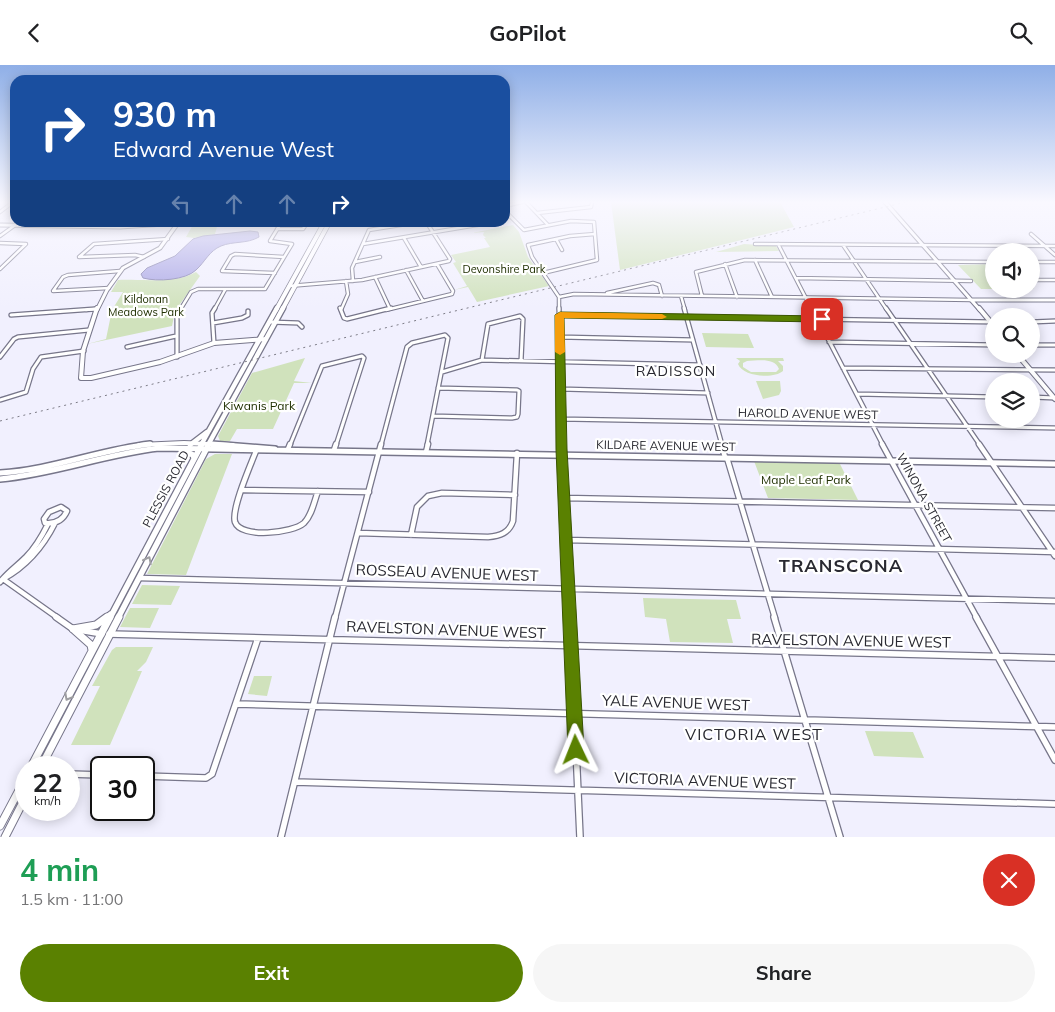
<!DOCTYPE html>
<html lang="en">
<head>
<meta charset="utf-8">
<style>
  :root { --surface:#fff; --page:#f6f6f6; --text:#202124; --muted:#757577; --accent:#5a8101 }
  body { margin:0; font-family:Mulish,sans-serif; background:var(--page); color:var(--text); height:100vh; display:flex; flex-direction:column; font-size:19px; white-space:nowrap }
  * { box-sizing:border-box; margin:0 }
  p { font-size:16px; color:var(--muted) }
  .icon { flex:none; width:28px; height:28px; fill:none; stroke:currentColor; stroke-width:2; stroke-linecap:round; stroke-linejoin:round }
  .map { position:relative; height:772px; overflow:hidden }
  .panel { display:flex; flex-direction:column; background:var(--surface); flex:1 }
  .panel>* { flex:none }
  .guide { position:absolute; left:10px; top:10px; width:500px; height:152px; border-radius:15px; box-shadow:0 2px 12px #0003; background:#1a4fa0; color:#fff; overflow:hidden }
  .tools { position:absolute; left:985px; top:178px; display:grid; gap:10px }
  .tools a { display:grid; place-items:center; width:55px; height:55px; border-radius:50%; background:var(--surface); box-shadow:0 2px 12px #0003; font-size:25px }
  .speed { position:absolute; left:15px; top:691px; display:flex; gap:10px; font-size:25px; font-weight:700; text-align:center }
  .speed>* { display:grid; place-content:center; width:65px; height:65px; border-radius:50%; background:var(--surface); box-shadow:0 2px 12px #0003; line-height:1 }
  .speed small { font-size:12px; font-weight:400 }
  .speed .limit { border:2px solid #111; border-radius:8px; background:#fff; color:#111 }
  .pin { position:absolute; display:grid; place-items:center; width:42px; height:42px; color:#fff; margin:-21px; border-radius:10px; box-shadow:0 2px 8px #0006 }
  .me { position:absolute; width:55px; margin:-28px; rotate:358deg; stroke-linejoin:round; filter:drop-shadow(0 0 4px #0008) }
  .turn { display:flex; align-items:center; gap:18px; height:105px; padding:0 20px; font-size:22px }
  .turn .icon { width:65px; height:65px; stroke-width:2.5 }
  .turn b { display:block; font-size:35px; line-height:42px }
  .lanes { display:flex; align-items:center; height:48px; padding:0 20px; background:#0003; justify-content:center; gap:25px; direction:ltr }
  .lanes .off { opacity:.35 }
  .round { display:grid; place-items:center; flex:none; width:52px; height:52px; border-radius:26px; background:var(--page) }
  .headline { display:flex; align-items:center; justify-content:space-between; height:85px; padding:0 20px }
  h1 { font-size:30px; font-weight:700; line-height:38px; color:#1e9e55 }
  .cta { display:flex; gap:10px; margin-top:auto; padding:10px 20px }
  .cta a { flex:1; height:58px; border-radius:30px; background:var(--accent); color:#fff; font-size:20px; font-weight:700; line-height:58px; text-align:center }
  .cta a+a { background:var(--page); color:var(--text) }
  header { display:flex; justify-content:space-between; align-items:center; height:65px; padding:0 20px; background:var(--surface); font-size:22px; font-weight:700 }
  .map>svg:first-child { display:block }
</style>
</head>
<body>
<header><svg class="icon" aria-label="back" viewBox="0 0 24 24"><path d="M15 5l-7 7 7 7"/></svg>GoPilot<svg class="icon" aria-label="search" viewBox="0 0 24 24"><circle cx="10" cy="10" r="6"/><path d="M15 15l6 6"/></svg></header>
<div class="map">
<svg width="1055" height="772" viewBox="0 0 1055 772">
  <rect width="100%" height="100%" fill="#f1f0fe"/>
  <path fill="#d0e2bc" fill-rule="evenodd" d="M611 137H780L794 162 620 205Z
    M194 158H218L215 169 194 173 186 172Z
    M513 160 519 167 528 192 549 221 477 237 468 222 454 225 467 221 453 198 456 197 451 190 490 182 484 173H486L483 170 484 167 472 168Z
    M744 179 776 181 779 186 716 187Z
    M994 199V224H1031V222L1034 224H981L958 200Z
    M196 207 200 211 175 246 172 261 87 279 106 274 112 245 123 227H111L118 215C140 214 176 219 196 207Z
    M702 268 748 269 754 283 706 282Z
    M305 293 294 316 312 318H294L273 364H237L230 376H220L218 371 252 308Z
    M736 293H783L784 296H778L783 301V306C774 314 743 312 738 299L740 296ZM747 296C758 296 774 292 779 304L776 307H751L743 302V298Z
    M756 316H780L781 326 779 330 763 334Z
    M215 389H232L186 510 147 509 206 394Z
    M754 396 839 397 858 435 768 433Z
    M142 520 180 521 171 540 132 539Z
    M643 533 736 535 741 554H727L733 578 670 577 666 554 645 552Z
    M130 543H159L150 563 120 562Z
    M116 582H153L146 597 137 606H142L110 680H71L100 621H92L112 585Z
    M254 611H272L267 631 248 629Z
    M865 666 913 667 924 693 874 691Z"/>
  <path fill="#aba7e5" stroke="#8481af" d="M250 166 258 167 259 172C247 179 233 176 221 181 209 186 205 197 196 205 186 215 157 217 143 213L141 209 147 203 175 191 193 174 203 171Z"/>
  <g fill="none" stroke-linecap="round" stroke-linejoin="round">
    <g stroke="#77768a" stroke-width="4.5">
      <path id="minor-far3" d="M526 137 548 160
        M505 141 522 137
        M505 146 524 165 571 156 594 157 597 195 543 208
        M0 147 13 137
        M537 148 591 142 592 137
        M277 164H303L307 158
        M1031 169 1055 190
        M0 171 18 158
        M404 173 421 202
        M556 174 562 185
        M0 178 26 179 0 204
        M363 179 489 158
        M755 179 1055 181
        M778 179 812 245
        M843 180 887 245
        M144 192 135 190 79 192 94 179 168 174
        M755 195 772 232
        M355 197 380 192
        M1031 197H1055
        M725 199 737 232
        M406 205 423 236
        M275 208 222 206 231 191 235 189 284 192
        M375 212 390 244
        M796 213 971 216
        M1031 215H1055
        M353 216 352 203 369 165 413 158
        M289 221 362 215 449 196 450 194 427 158
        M109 223 53 226 63 212 68 210 120 206
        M607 228 653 218 659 220 662 231
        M681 231 685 245
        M702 231 696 207 745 195 994 197
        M559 232 574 229 971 235
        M86 245 95 244
        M180 245 191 227 198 224H265L292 179 270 176 281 158
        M214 245 225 225
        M341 245 348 229 346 216
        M386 245 452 229 453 226 437 199
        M559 245V232L532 192 528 180 570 171 595 169"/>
    </g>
    <g stroke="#77768a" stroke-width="5.5">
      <path id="minor-far2" d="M340 243 344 253 347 254 391 243
        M559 243 562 380
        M684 243 722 380
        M812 243 883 380
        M886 243 980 380
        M11 250 95 244
        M559 250 994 257
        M269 257 298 258 302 262
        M1031 257 1055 256
        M213 258 242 253 248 250V246
        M560 272 693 275
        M829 277 994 280
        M214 278 212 248 215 243
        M1031 280H1055
        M127 282 176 271
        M0 292 14 274 18 272 89 265
        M177 292V249L181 243
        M482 295 488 259 520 251 523 254 521 296
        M843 303 1055 305
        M442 307 482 295 700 300
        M561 324 708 328
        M857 329 994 332
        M1031 332 1055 333
        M0 335 26 327 33 304 41 292 84 286
        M433 351 512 353 517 352 518 349 519 326 517 325 438 323
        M561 354 1055 363
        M290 380 322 301 362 291 364 293 336 380
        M381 380 407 282 412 278 445 270 448 273 427 380"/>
    </g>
    <g stroke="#77768a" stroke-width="7">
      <path id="minor-far1" d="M562 379 570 553
        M721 379 725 392
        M882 379 977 553
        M979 379 1055 491
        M288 384 290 379
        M334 385 336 379
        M256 386C251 399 231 444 235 457 241 474 293 468 304 458 312 450 314 437 318 426
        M426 387 428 379
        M727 393 775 553
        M243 425 369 427
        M565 433 1055 443
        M61 442 67 446C63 455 55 459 45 458L44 454 49 447Z
        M358 468 488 472C500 471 509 468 513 456L517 388
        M411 470 417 442 428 431 442 428 515 430
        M567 475 1055 487
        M139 513 1055 536
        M3 514 58 553
        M3 514C27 501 43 482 55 458
        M0 517C8 507 17 501 26 492 35 483 42 471 48 459
        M335 553 381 379"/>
    </g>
    <g stroke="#77768a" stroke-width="8">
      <path id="minor" d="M56 552 73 564 102 569
        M570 552 580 772
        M774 552 840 772
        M976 552 1055 695
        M109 569 1055 593
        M236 639 1055 662
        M69 709 101 710
        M144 711 206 713 212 709 258 573
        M295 717 1055 739
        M281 772 335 552"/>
    </g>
    <g stroke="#77768a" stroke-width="5">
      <path id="tertiary-far2" d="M885 137 980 245
        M0 160 120 162 179 158
        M971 235H1055
        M97 245 107 225 123 203 160 183 178 158"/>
    </g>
    <g stroke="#77768a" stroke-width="6">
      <path id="tertiary-far1" d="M97 243 83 286 81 313H91L160 297 214 278 266 274
        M979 243 994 261
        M1017 289 1055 334
        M139 380 184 378 233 380"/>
    </g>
    <g stroke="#77768a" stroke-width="8">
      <path id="tertiary" d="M212 379 275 384
        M0 408C51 405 99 385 150 379
        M0 414C54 409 105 389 159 383L1055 399"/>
    </g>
    <g stroke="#77768a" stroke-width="5.5">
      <path id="secondary-far3" d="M276 245 324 158
        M282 245 329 158"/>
    </g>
    <g stroke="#77768a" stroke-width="7">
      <path id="secondary-far2" d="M190 380 207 367
        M201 380 277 243
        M208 380 283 243"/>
    </g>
    <g stroke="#77768a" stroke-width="8">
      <path id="secondary-far1" d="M181 384 193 390 194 393
        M106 553 111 549
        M110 553 202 379
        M118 553 209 379"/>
    </g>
    <g stroke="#77768a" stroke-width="9">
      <path id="secondary" d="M73 564 96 560 107 552
        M73 564 91 580 92 585
        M31 702 110 552
        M41 702 119 552
        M0 761 26 712
        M5 772 26 731"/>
    </g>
    <use href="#minor-far3" stroke="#fff" stroke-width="2.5"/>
    <use href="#minor-far2" stroke="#fff" stroke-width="3"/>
    <use href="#minor-far1" stroke="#fff" stroke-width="4.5"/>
    <use href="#minor" stroke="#fff" stroke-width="5.5"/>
    <use href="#tertiary-far2" stroke="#fff" stroke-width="3"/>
    <use href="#tertiary-far1" stroke="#fff" stroke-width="4"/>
    <use href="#tertiary" stroke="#fff" stroke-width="5"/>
    <use href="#secondary-far3" stroke="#fff" stroke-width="4"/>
    <use href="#secondary-far2" stroke="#fff" stroke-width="4.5"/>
    <use href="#secondary-far1" stroke="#fff" stroke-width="5.5"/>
    <use href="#secondary" stroke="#fff" stroke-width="7"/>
    <path stroke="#7d7c87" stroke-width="1" stroke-dasharray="2 4" stroke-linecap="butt" d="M0 356 906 137"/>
  </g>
  <defs><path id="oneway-chevron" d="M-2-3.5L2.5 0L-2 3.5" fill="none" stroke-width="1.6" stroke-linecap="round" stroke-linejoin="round" transform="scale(1.25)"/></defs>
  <g stroke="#9f9fa2">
    <use href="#oneway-chevron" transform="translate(148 495) rotate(-63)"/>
    <use href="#oneway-chevron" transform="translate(68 632) rotate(118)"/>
  </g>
  <linearGradient id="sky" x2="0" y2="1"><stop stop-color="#8fafe7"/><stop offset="0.56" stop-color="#f9f8ff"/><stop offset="1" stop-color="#f9f8ff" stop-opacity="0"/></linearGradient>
  <rect width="1055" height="245" fill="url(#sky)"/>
  <path fill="#5a8101" stroke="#3a5401" d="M560 247 822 251 827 254 822 257 564 253 567 384 584 685 582 691 576 693 570 691 568 685 556 384 555 250Z"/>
  <path fill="#f59e0b" d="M560 247 662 249 667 252 662 254 564 253 565 287 560 290 555 287V250Z"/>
  <g text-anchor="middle" stroke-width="4.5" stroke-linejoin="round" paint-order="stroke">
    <g font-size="11" fill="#203002" stroke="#fff">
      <text x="504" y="208">Devonshire Park</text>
      <text x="146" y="238">Kildonan<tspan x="146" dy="13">Meadows Park</tspan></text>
    </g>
    <g font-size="12" fill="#203002" stroke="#fff">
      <text x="259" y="345">Kiwanis Park</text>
      <text x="806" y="419">Maple Leaf Park</text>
    </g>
    <g font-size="12" fill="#292931" stroke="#fff">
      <text transform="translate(808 349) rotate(1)" y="4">HAROLD AVENUE WEST</text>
      <text transform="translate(666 381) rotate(1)" y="4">KILDARE AVENUE WEST</text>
      <text transform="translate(166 424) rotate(-62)" y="4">PLESSIS ROAD</text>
      <text transform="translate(924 433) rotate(61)" y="4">WINONA STREET</text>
    </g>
    <g font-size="14" letter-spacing="1" fill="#292931" stroke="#fff">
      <text x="676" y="311">RADISSON</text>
    </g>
    <g font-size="15" fill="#292931" stroke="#fff">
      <text transform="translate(447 508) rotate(2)" y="5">ROSSEAU AVENUE WEST</text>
      <text transform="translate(446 565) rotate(2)" y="5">RAVELSTON AVENUE WEST</text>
      <text transform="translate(851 576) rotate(1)" y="5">RAVELSTON AVENUE WEST</text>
      <text transform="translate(676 638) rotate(2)" y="5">YALE AVENUE WEST</text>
      <text transform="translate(705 716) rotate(2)" y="5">VICTORIA AVENUE WEST</text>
    </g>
    <g font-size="16" letter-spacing="1" fill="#292931" stroke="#fff">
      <text x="754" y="675">VICTORIA WEST</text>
    </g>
    <g font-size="18" font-weight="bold" letter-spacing="1" fill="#292931" stroke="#fff">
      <text x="841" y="507">TRANSCONA</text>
    </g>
  </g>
</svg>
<div class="tools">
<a><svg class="icon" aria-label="sound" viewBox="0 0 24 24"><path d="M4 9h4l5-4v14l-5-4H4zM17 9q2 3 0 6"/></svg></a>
<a><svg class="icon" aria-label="search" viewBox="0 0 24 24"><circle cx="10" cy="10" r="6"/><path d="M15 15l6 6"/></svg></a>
<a><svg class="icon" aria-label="layers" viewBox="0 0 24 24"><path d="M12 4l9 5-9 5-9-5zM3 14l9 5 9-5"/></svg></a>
</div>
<div class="speed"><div>22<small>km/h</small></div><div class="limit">30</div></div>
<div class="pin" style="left:822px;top:254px;background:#d93025"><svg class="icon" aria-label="arrive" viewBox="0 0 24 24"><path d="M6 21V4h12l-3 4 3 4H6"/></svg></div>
<svg class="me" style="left:576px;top:685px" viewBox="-20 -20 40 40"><path d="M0-17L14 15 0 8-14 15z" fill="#5a8101" stroke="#fff" stroke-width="4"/></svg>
<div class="guide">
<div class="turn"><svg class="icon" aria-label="right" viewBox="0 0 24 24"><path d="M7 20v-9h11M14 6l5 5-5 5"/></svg><div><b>930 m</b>Edward Avenue West</div></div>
<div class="lanes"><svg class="icon off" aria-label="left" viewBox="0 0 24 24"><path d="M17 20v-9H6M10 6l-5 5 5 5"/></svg><svg class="icon off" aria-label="ahead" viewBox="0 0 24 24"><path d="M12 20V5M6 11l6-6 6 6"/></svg><svg class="icon off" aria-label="ahead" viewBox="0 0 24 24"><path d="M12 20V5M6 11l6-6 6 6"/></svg><svg class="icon" aria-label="right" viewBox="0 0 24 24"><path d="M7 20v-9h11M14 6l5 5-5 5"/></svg></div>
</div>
</div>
<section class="panel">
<div class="headline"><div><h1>4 min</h1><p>1.5 km · 11:00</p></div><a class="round" style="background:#d93025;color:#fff"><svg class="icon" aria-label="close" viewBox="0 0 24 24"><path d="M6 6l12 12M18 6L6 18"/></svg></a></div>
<div class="cta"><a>Exit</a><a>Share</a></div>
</section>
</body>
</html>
